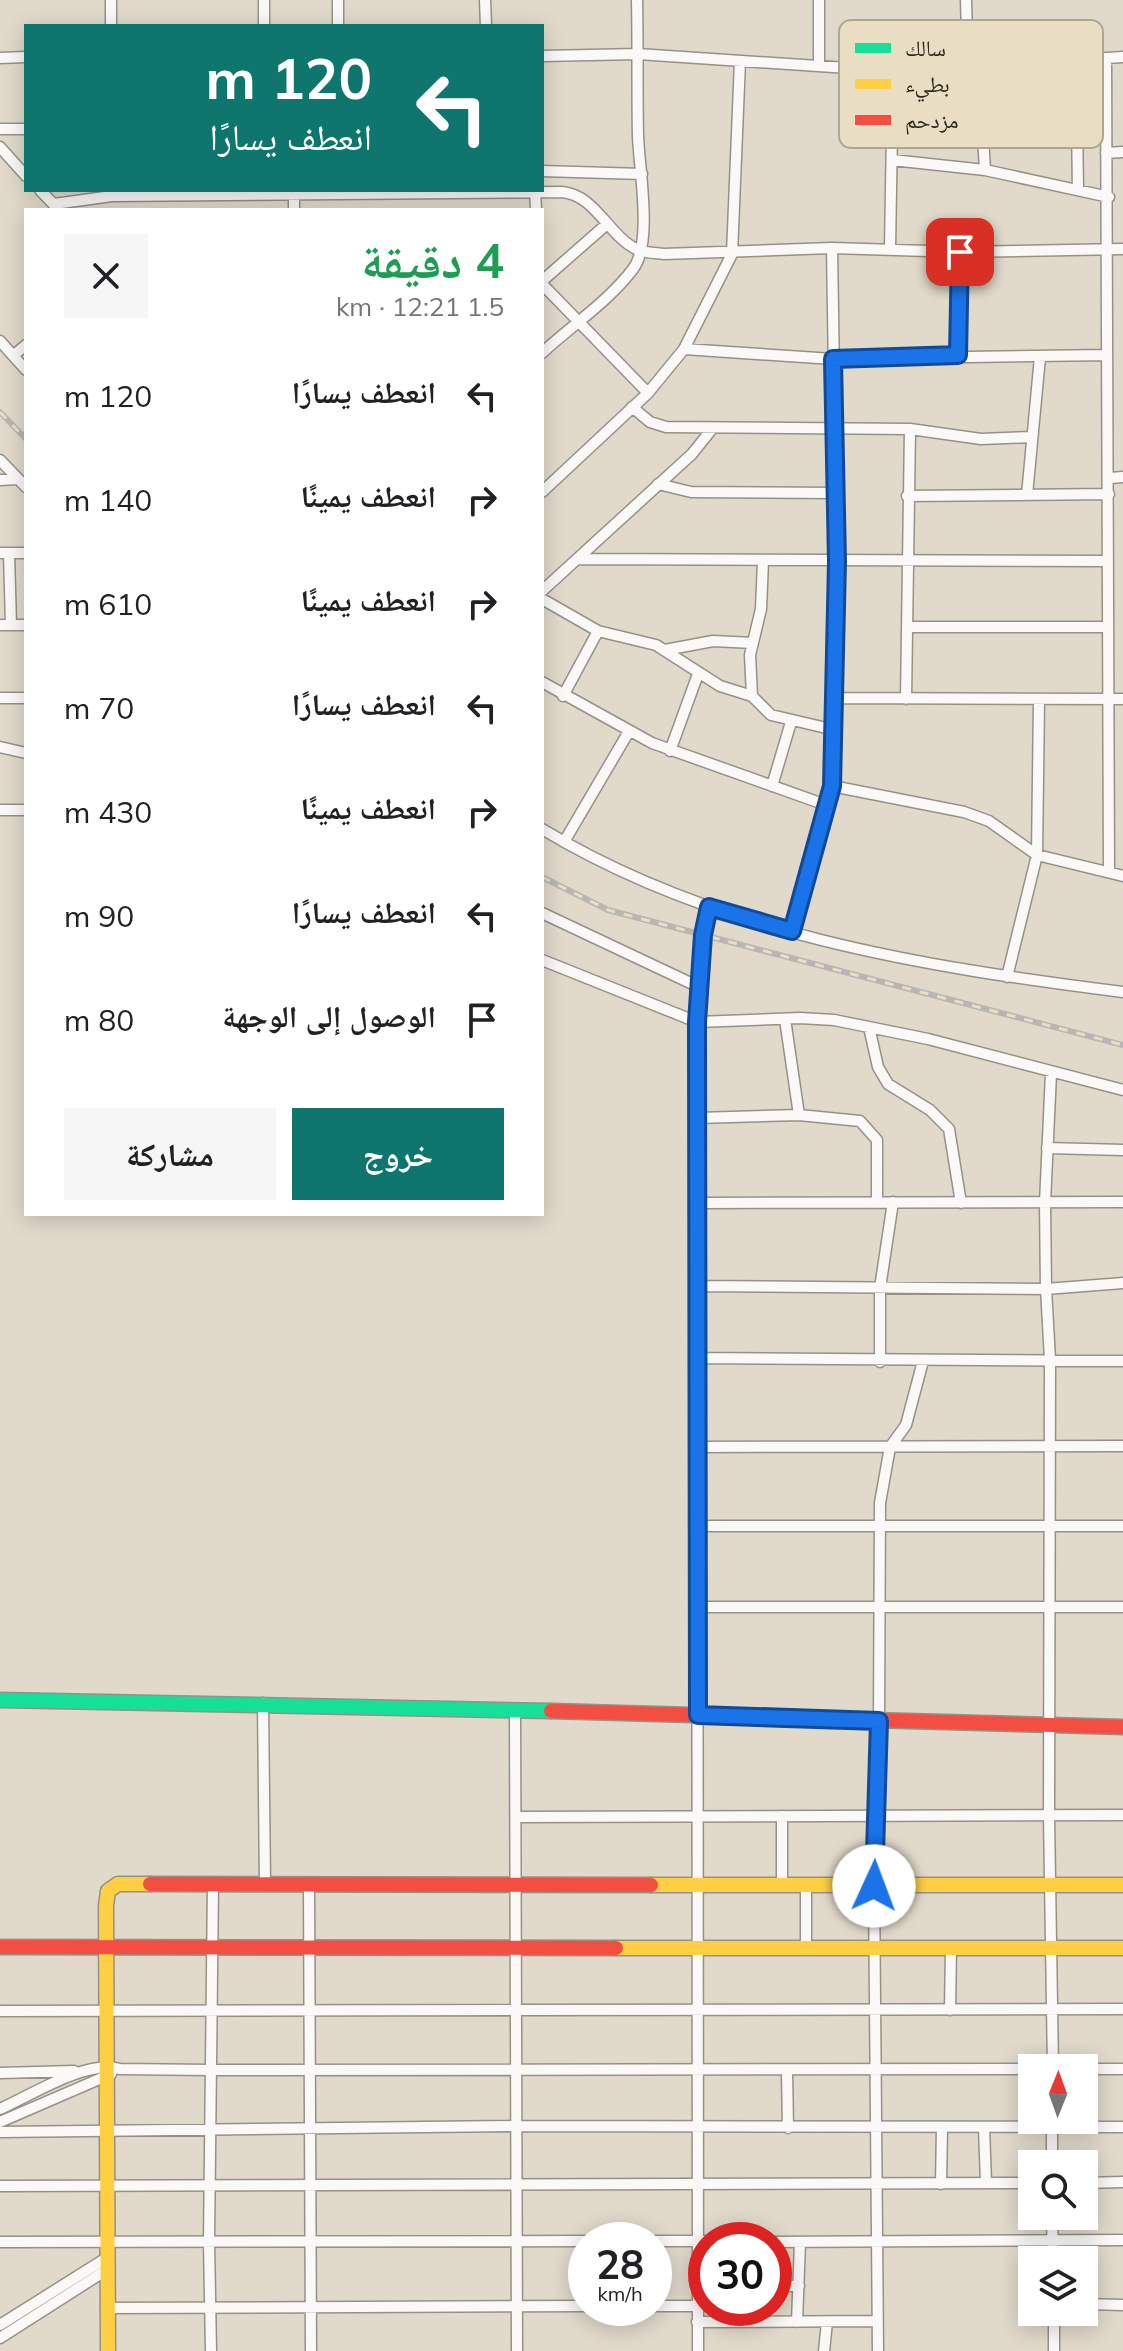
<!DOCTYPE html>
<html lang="ar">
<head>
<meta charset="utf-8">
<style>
  :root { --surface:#fff; --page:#f6f6f6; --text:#202124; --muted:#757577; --accent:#0f766e }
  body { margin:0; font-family:Mulish,"Noto Naskh Arabic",sans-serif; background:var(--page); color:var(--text); direction:rtl; height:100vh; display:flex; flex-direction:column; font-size:30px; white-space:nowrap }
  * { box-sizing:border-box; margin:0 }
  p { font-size:26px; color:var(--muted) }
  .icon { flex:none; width:44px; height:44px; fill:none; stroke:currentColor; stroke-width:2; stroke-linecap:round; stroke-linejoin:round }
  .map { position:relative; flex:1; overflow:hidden; direction:ltr }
  .panel { position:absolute; left:24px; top:208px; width:520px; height:1008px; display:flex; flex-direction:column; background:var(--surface); border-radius:0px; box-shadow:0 4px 20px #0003; direction:rtl }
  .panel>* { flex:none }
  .top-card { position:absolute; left:24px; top:24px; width:520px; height:168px; border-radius:0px; box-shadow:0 4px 20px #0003; direction:rtl; background:#0f766e; color:#fff; overflow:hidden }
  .needle { width:52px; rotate:1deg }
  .fabs { position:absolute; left:1018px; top:2054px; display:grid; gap:16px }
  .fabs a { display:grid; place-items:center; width:80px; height:80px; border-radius:0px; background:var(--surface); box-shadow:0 4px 20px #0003; font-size:40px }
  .speed { position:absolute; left:568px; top:2222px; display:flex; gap:16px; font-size:40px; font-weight:700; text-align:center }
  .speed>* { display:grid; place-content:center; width:104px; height:104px; border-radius:50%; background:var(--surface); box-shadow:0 4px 20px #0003; line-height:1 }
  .speed small { font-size:20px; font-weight:400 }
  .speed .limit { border:12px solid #d22; background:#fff; color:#111 }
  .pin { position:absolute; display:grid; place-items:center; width:68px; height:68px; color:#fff; margin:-34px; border-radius:16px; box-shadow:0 4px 12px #0006 }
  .me { position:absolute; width:88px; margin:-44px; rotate:2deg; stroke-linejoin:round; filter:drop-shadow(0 0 6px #0008) }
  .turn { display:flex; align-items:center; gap:28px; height:168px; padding:0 40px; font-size:36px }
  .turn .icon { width:104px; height:104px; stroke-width:2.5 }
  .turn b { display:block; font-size:56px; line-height:68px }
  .round { display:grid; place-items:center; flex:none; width:84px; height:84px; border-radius:0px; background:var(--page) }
  .headline { display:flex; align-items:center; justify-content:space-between; height:136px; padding:0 40px }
  h1 { font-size:48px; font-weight:700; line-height:60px; color:#1e9e55 }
  .primary-button { display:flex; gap:16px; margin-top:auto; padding:16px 40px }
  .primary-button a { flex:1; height:92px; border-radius:0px; background:var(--accent); color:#fff; font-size:32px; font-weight:700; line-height:92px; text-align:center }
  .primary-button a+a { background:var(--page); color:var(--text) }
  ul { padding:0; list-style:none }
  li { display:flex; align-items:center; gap:24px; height:104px; padding:0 40px }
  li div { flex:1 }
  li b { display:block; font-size:30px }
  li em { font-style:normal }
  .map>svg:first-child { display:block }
</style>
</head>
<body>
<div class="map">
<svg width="1123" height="2351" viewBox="0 0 1123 2351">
  <rect width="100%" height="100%" fill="#e1dacb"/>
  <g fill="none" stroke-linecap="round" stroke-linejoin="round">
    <g stroke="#969186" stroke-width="13">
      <path id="street" d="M264 0V26
        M338 0V26
        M485 0 486 26
        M819 0V64
        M966 0 968 67
        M111 26V0
        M542 56 638 54 893 71 1123 57
        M0 58 26 57
        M1106 59 1109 872
        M1076 60 1078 190
        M893 128H932L965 122 977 125 983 137 985 170
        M0 129H26
        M983 137C1016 141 1045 130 1078 132
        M1078 137H1105
        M0 147 26 176
        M1106 153 1123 152
        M892 160 985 170 1109 197
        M542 171 642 174
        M40 190 59 210
        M535 190 536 210
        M294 194V210
        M54 204 112 196 562 192C596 195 608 236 638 250 646 253 656 253 664 254L832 248 960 252 1123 249
        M890 248 893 71
        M542 281 607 224
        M542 284 648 393
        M0 341 26 370
        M684 349 833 359 1107 355
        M542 353C571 326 609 301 633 269 653 243 639 168 638 136 637 91 638 45 637 0
        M14 355 26 345
        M958 355 960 252
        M632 407 650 422 666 427 910 429 981 439 1032 437
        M0 460 26 487
        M1110 478 1123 477
        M0 480 18 479
        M658 484 691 492 835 493
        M542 492 648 393 684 349 732 254 740 61
        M1027 495 1040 357
        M907 496 1109 494
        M0 553H26
        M9 553 11 625
        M579 559 1108 561
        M542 591 692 454 712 429
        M542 599 598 631 656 645 720 686 752 696 771 715 835 730
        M0 625H26
        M907 627H1108
        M665 650 713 641 753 643
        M542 682 652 743 826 805
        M563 696 598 631
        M752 696 750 655 761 609 763 561
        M0 698H26
        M833 698 1123 699
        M906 699 910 429
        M0 747 26 753
        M670 751 698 674
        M772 786 791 722
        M832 786 964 812 989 821 1037 855 1123 876
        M0 810H26
        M542 829C716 934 924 967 1123 992
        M564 842 628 733
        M542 913 699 987
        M792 931 832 786 837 562 832 248
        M542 960 697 1022 800 1018 834 1020 928 1039 1123 1090
        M1007 977 1037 855 1039 700
        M785 1019 799 1115
        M869 1027 878 1067 888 1084 930 1110 949 1129 961 1203
        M698 1118 799 1115 860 1121 877 1140V1202
        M1047 1148 1123 1150
        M699 1203 1123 1202
        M698 1286 1046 1289 1045 1203 1051 1073
        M697 1358 1123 1361
        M880 1362V1288L893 1202
        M695 1447 1123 1446
        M697 1526H1123
        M697 1607H1123
        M263 1703 265 1885
        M515 1710 517 2351
        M782 1816V1886
        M517 1817 1123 1815
        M309 1886 311 2351
        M806 1886V1949
        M950 2010 951 1948
        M0 2011 1123 2009
        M1053 2068 1049 1816 1050 1359 1046 1289 1123 1283
        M1084 2069H1123
        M787 2072 788 2128
        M0 2073 74 2071
        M0 2109C32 2095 87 2059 120 2069L210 2070 1032 2069
        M0 2122 111 2074
        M1052 2122V2164
        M984 2127 986 2183
        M0 2132 517 2126 1123 2127
        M1084 2183 1123 2182
        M941 2184 942 2128
        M0 2186 1032 2183
        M1052 2216 1053 2260
        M654 2241H706
        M0 2242 586 2241
        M774 2242 1123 2240
        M774 2286H799
        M1084 2304 1123 2305
        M654 2306H698
        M107 2308 586 2306
        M697 2322 877 2321
        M797 2322 800 2242
        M0 2325 108 2257
        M0 2338 108 2269
        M211 2351 209 2242 213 1884
        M698 2351 697 1022 703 935 709 907
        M824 2351 827 2322
        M878 2351 874 1886 879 1721 880 1503 890 1447 906 1425 923 1361
        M1054 2351V2312"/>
    </g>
    <g stroke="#969186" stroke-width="17">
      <path id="fast" d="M0 1700 551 1711"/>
    </g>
    <g stroke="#969186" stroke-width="17">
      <path id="slow" d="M651 1885H1123
        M616 1948H1123
        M108 2351 106 1906 108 1891 118 1884H150"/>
    </g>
    <g stroke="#969186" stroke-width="17">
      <path id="jam" d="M551 1711 1123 1727
        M150 1884 651 1885
        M0 1947 616 1948"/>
    </g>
    <use href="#street" stroke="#faf9f7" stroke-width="10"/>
    <use href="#fast" stroke="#16e098" stroke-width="14"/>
    <use href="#slow" stroke="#ffcf43" stroke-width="14"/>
    <use href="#jam" stroke="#f24e42" stroke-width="14"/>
    <g stroke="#b8b6b3" stroke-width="6">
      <path id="rail" d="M0 412 26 439
        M542 877 608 910 1123 1045"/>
    </g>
    <use href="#rail" stroke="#e9dec3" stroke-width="3" stroke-dasharray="9" stroke-linecap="butt"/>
  </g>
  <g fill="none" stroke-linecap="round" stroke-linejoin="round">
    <g stroke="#114b97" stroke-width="20">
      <path id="route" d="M874 1886 879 1721 698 1715 697 1022 703 935 709 907 792 931 832 786 837 562 833 359 958 355 960 252"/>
    </g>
    <use href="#route" stroke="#1a73e8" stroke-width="14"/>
  </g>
  <rect x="839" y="20" width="264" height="128" rx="12" fill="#e9dec3" stroke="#b0a792" stroke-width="2"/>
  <rect x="855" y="43" width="36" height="10" fill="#16e098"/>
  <rect x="855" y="79" width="36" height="10" fill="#ffcf43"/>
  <rect x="855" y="115" width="36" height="10" fill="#f24e42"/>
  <g font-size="22" fill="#2c281e">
    <text x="905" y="56">سالك</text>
    <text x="905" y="92">بطيء</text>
    <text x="905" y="128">مزدحم</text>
  </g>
</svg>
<div class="fabs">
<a><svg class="needle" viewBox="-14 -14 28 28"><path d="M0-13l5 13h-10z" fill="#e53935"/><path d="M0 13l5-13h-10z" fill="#757577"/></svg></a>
<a><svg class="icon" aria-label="search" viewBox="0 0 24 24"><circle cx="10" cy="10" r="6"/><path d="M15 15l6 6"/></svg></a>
<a><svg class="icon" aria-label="layers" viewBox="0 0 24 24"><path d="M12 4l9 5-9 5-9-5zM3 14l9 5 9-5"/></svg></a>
</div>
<div class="speed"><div>28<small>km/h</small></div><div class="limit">30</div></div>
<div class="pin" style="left:960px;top:252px;background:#d93025"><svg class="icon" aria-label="arrive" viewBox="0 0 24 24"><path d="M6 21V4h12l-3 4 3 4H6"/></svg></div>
<svg class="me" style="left:874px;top:1886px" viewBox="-20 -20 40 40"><circle r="19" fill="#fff"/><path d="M0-13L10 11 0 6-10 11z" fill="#1a73e8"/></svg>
<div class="top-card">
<div class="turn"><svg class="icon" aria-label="left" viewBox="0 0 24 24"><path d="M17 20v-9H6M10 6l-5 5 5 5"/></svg><div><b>120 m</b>انعطف يسارًا</div></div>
</div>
<section class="panel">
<div class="headline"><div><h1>4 دقيقة</h1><p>1.5 km · 12:21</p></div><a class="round"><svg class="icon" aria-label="close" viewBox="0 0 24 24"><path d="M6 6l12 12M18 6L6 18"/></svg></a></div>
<ul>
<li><svg class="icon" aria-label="left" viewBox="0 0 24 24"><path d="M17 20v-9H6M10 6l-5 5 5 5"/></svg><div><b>انعطف يسارًا</b></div><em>120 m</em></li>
<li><svg class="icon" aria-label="right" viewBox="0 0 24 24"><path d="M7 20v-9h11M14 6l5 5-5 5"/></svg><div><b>انعطف يمينًا</b></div><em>140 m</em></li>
<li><svg class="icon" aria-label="right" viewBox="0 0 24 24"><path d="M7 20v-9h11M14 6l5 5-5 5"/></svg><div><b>انعطف يمينًا</b></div><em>610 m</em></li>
<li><svg class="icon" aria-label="left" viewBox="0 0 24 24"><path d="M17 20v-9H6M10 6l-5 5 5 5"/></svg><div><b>انعطف يسارًا</b></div><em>70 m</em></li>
<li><svg class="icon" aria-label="right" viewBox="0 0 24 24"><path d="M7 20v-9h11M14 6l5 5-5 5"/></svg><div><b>انعطف يمينًا</b></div><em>430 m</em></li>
<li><svg class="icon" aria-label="left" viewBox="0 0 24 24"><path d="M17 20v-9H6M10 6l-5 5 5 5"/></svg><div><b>انعطف يسارًا</b></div><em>90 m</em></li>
<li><svg class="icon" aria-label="arrive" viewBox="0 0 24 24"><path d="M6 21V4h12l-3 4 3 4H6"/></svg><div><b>الوصول إلى الوجهة</b></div><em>80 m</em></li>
</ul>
<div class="primary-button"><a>خروج</a><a>مشاركة</a></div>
</section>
</div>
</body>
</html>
